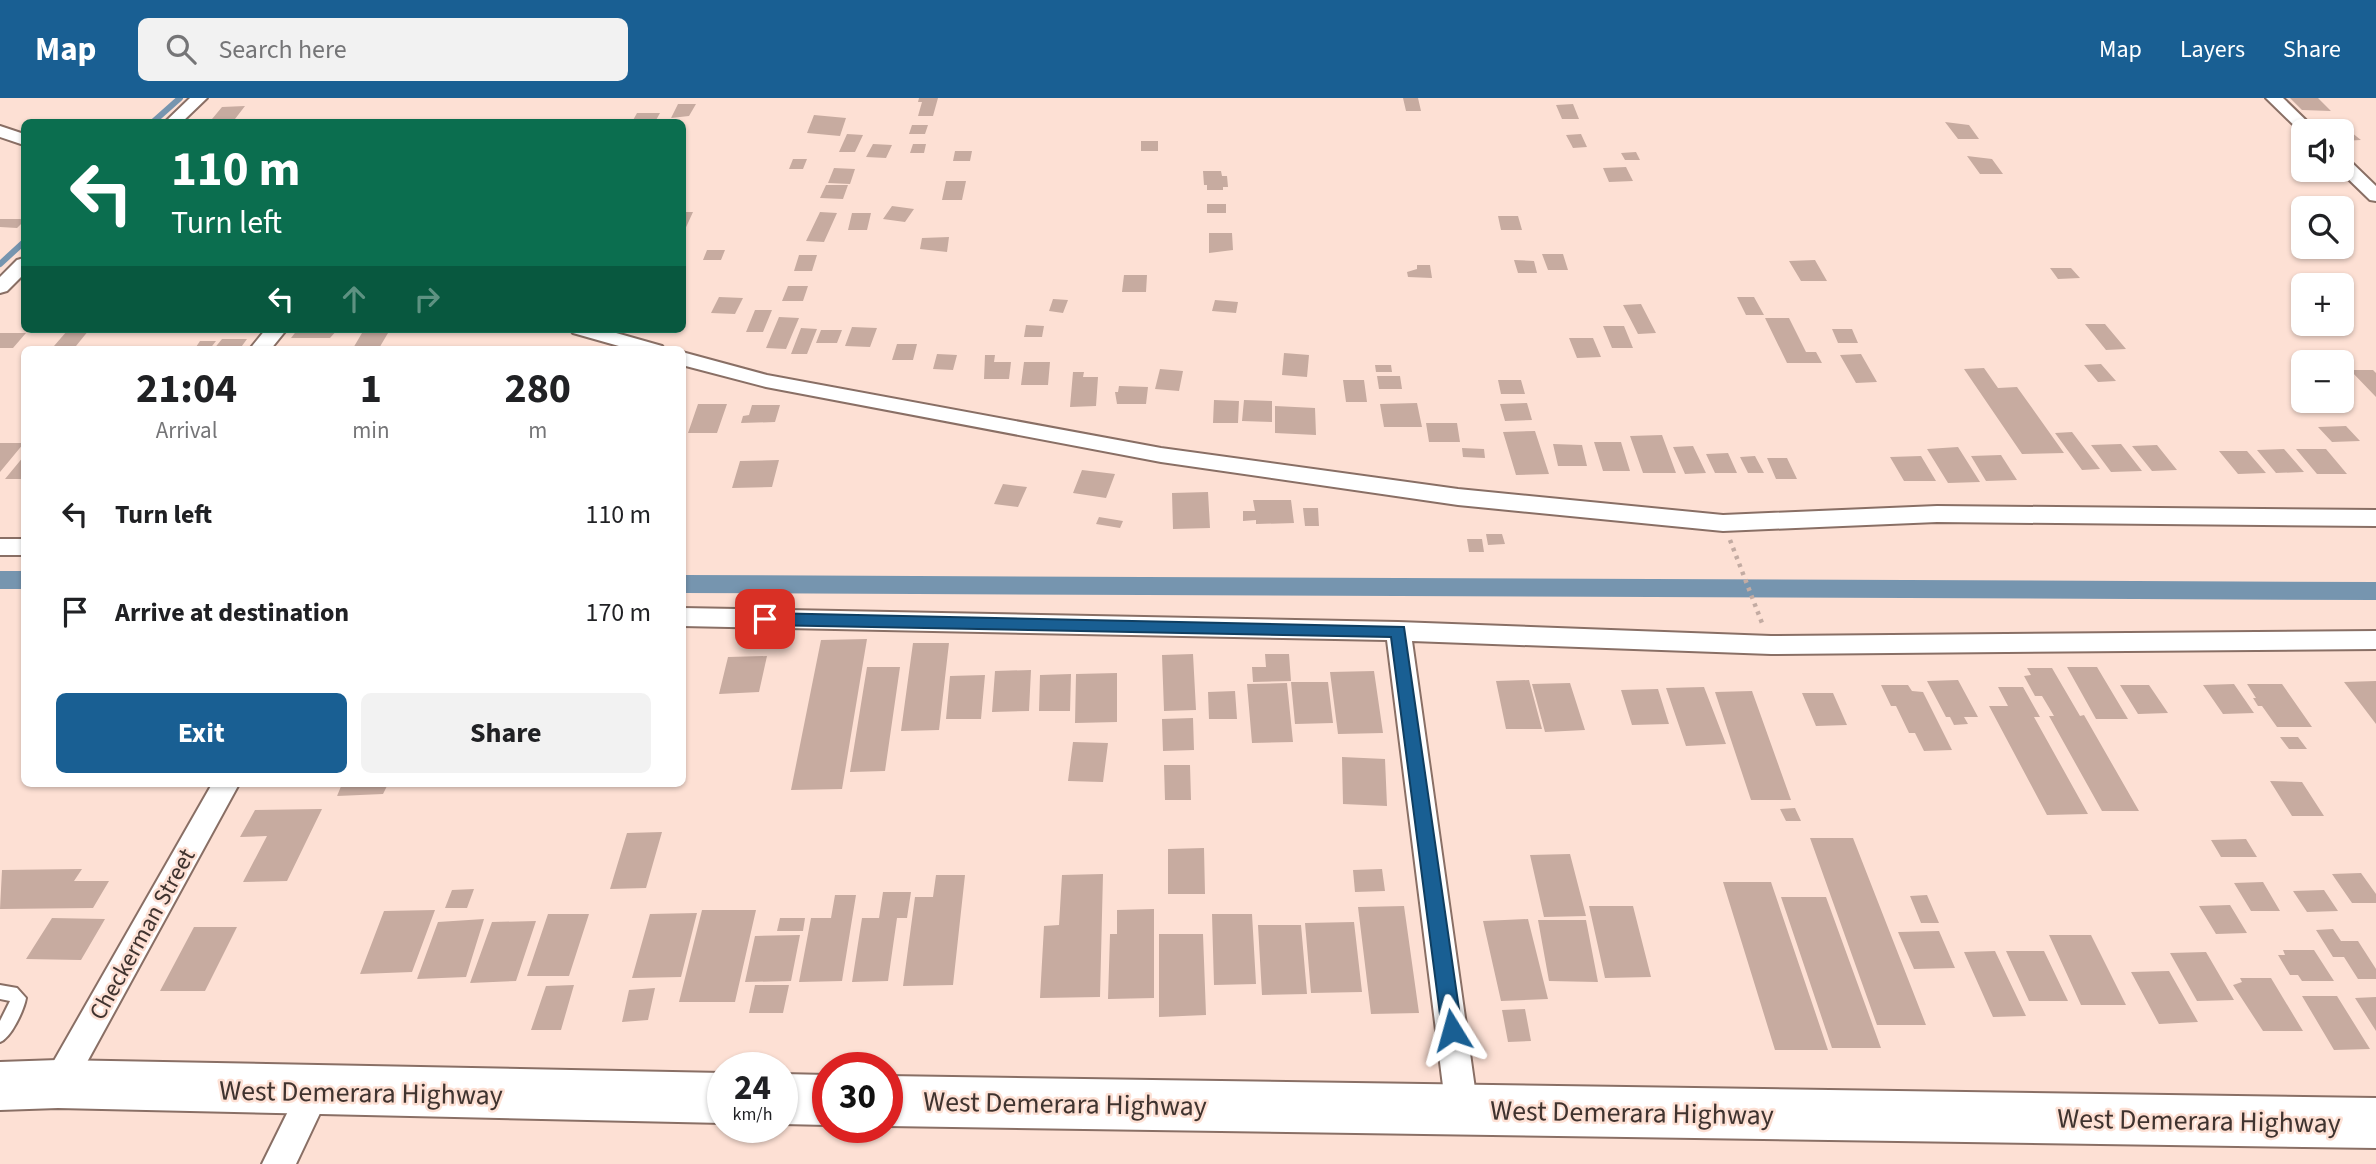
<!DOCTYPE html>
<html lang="en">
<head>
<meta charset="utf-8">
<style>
  :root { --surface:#fff; --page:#f2f2f2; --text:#202124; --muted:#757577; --accent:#195f93 }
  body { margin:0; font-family:"Source Sans 3",sans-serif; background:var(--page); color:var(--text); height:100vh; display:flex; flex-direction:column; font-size:26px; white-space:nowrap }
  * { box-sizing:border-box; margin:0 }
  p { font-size:23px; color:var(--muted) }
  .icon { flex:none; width:38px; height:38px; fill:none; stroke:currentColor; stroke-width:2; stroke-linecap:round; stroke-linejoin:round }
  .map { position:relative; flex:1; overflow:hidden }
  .drawer { position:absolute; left:21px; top:248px; width:665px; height:441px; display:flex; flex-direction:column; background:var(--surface); border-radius:10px; box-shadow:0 2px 5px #0004 }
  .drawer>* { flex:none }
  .hud { position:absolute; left:21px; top:21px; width:665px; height:214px; border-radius:10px; box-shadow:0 2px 5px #0004; background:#0b6e4f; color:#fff; overflow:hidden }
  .tools { position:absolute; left:2291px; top:21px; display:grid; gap:14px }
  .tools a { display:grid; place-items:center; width:63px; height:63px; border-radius:10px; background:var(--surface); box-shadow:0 2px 5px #0004; font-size:35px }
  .speed { position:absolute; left:707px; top:954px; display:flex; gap:14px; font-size:35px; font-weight:700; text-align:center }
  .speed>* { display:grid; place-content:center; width:91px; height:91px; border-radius:50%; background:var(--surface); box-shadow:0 2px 5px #0004; line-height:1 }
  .speed small { font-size:18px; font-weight:400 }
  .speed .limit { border:10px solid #d22; background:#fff; color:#111 }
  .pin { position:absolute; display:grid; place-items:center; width:60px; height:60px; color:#fff; margin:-30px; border-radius:14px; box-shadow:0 4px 10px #0006 }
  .me { position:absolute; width:77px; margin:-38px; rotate:352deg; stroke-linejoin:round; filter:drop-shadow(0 0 5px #0008) }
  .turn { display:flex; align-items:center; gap:24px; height:147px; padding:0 35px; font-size:32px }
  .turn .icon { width:91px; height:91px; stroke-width:2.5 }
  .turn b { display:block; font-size:49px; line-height:60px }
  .lanes { display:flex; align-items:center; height:66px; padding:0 35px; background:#0003; justify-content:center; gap:35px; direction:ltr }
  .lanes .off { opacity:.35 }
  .eta { display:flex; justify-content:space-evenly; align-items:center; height:119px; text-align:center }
  .eta b { font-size:42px; font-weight:700; line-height:49px }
  .button { display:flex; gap:14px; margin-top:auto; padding:14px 35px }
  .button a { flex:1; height:80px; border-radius:10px; background:var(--accent); color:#fff; font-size:28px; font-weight:700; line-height:80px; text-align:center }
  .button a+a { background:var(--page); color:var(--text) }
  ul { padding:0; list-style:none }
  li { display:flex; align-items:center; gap:21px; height:98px; padding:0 35px }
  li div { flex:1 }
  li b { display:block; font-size:26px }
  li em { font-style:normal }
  header { display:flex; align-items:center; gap:42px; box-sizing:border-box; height:98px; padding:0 35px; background:var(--accent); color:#fff }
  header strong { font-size:33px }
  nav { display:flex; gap:38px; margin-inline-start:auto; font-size:24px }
  .search { width:490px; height:63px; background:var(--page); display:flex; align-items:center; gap:18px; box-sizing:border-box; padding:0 24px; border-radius:10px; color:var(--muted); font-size:26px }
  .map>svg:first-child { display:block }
</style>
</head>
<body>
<header>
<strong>Map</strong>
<div class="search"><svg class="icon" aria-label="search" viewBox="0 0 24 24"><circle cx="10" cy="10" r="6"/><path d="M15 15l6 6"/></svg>Search here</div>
<nav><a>Map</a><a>Layers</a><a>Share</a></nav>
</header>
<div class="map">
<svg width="2376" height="1066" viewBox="0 0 2376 1066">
  <rect width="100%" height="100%" fill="#fde0d4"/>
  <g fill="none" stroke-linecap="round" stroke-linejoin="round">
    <path stroke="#7695af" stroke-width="6" d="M153 24 180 0
      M0 166 24 144"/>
    <path fill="#7695af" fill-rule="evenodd" d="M0 473H24V491H0Z
      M682 477 2376 484V502L682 495Z"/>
  </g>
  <path fill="#c7aba0" d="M919 0H938L933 18H918L922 4H918Z
    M1403 0H1418L1421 13H1406Z
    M2290 0H2318L2331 13 2302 12Z
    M678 6H696L689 18 671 20Z
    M1573 6 1579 21H1562L1556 7Z
    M245 8 235 21H212L222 9Z
    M637 15H660L655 24H632Z
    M814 17 846 20 840 38 807 35Z
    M1945 24 1969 27 1979 41H1958Z
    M912 27H928L925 36H909Z
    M2347 31 2361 42 2342 43V32Z
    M847 36 863 37 855 54H839Z
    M1581 36 1587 49 1573 50 1566 37Z
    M1141 43H1158V53H1141Z
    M873 46 892 47 886 60 866 59Z
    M913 46H926L924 55H910Z
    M955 53H972L970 63H953Z
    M1636 54 1640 62H1625L1621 55Z
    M1967 58 1992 61 2003 76H1980Z
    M793 61H807L803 71H789Z
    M1626 69 1633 83 1609 84 1603 70Z
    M834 70 855 71 850 86 828 85Z
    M1203 73H1221L1222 78H1227L1228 89H1223V92H1207V87H1204Z
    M946 83H966L962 102H942Z
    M826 87H848L843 101 820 100Z
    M1207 106H1226V115H1207Z
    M892 108 914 111 905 124 883 121Z
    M682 114H693L682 138Z
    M820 114 837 115 824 144 806 143Z
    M852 115H871L867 132H848Z
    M1498 118H1518L1522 132H1501Z
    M0 121H24V123L17 130 0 129Z
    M1209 135H1232L1233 152 1209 155Z
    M949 139 947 154 920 151 922 140Z
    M707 152H725L721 162H703Z
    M1542 156H1563L1568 172H1548Z
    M799 157H817L812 173H794Z
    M1514 162 1534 163 1537 175H1518Z
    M1815 162 1827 183H1801L1789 163Z
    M1417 167H1430L1432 180 1408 179 1407 174 1417 171Z
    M2050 170H2071L2080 180 2058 181Z
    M1124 177H1147L1146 194H1122Z
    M788 188H808L803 203H782Z
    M719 199 743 200 735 216 711 215Z
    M1737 199H1754L1764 217H1746Z
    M1053 201 1068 202 1063 215 1049 213Z
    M1215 202 1238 204 1236 215 1212 213Z
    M1641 206 1656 235 1638 236 1623 207Z
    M755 212H772L763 234H746Z
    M779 219 799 220 786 251 766 250Z
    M1765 220H1789L1806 254H1816L1822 265H1787Z
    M2085 226H2105L2126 251 2106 252Z
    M1026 227 1044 228 1042 239H1024Z
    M1603 228H1624L1633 250H1612Z
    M852 229 877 230 870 249 845 248Z
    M801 230 817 231 807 256H791Z
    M298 231H338L330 240H291Z
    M1832 231H1852L1858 245H1838Z
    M89 232 76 248H54L67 233Z
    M821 232H842L837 245H816Z
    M0 235H26L13 250H0Z
    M362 235H388L378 252H352Z
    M1569 240H1593L1601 259 1577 260Z
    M222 241H247L239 252H213Z
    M200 243H216L209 252H194Z
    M897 246H917L913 262H892Z
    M1284 255 1309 257 1307 279 1282 277Z
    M937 256 957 257 953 272 933 271Z
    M1861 256 1877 284 1856 285 1840 257Z
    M985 257H995L994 264H1011L1009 281H984Z
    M1024 264H1050L1048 287H1021Z
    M2101 266 2116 283 2098 284 2084 267Z
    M1375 267H1391L1392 274H1376Z
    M1984 270 1998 290 2017 289 2064 355 2022 356 1964 271Z
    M1160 271 1183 273 1179 293 1155 291Z
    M2350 272H2373L2376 275V299Z
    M1073 274H1084L1083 279H1098L1096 308 1070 309Z
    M1377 278H1400L1402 291H1379Z
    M1343 282H1364L1367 304H1346Z
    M1498 282H1521L1525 296H1501Z
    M1119 288 1148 289 1146 306H1117L1115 294H1118Z
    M1214 302 1239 303 1238 325H1213Z
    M1244 302 1272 303V324L1242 323Z
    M1417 305 1422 329H1384L1380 306Z
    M1527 305 1532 322 1505 323 1500 306Z
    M698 306H727L717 335H688Z
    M752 307H780L775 324 741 325 743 318 749 317Z
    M1275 308 1315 310 1316 337 1275 335Z
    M1426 325H1457L1460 344H1429Z
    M2346 328 2360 343 2332 344 2318 329Z
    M1535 333 1549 376 1516 377 1503 334Z
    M2072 334 2100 371 2082 372 2055 335Z
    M1662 337 1676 375H1643L1630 338Z
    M1594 344H1621L1630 373H1603Z
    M0 345H24L0 374Z
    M1553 346 1582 347 1587 368H1558Z
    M2121 346 2142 373 2111 374 2091 347Z
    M2157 347 2177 372 2152 373 2132 348Z
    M1693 348 1706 375 1685 376 1673 349Z
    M1958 349 1980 384 1948 385 1927 351Z
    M1462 350 1484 351 1485 360 1463 359Z
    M2284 351 2304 374 2276 375 2257 352Z
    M2296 351H2326L2347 376H2317Z
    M2219 353H2247L2266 375 2238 376Z
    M1728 355 1737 375H1715L1706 356Z
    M2001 357 2017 382 1986 383 1971 358Z
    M24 358V381H5Z
    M1755 358 1764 375H1748L1740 359Z
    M1921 358 1936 383H1904L1890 359Z
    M1767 360H1787L1797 381H1776Z
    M779 362 772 389 732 390 740 363Z
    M1082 372 1115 376 1106 400 1073 395Z
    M1003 386 1027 389 1018 409 994 406Z
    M1208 394 1210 430 1173 431 1172 395Z
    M1253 402H1291L1294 425 1256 426V422L1243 423V413H1255Z
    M1303 410H1318L1319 428H1305Z
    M1099 419 1123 423 1120 430 1096 426Z
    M1486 436H1502L1505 446 1488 447Z
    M1467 441H1482L1484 454H1469Z
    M867 541 842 691 791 692 821 542Z
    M913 545H949L939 632 901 633Z
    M1193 556 1196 612 1164 613 1162 557Z
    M1265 556H1289L1291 583 1253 584 1252 569H1266Z
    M767 558 759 594 719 596 728 559Z
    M867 569H900L885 673 850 674Z
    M2067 569H2097L2128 621H2096Z
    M2027 570H2052L2080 618 2084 617 2139 713H2102L2049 618H2054L2042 598H2035L2024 578 2031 577Z
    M1031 572 1029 613 992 614 995 573Z
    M1374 573 1383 635 1338 636 1330 574Z
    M1117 575V624L1075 625 1076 576Z
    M1071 576 1070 613H1039L1040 577Z
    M985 577 981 621H946L950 578Z
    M1529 582 1542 631H1506L1496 583Z
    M1958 582 1978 619H1964L1968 626 1954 627 1950 619H1946L1927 583Z
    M2376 583V626L2344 584Z
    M1291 584H1328L1333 625 1295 626Z
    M1287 585 1293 644 1252 645 1247 586Z
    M1570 585 1585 632 1545 634 1532 586Z
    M2234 586 2254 615 2223 616 2203 587Z
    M2247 586H2282L2312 629H2277L2262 608H2258L2253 600H2256Z
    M1881 587H1908L1912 593 1923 594 1952 652 1924 653 1915 635H1909L1896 608H1891Z
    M2120 587H2149L2168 615 2138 616Z
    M1704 589 1726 646 1686 648 1666 590Z
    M1998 589H2023L2040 619H2034L2088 716 2047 717 1989 608H2008Z
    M1658 591 1669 626 1632 627 1621 592Z
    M1235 593 1237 621H1209L1208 594Z
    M1752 593 1791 702H1751L1715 594Z
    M1802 595H1833L1847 627 1816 628Z
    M1193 620 1194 652 1163 653 1162 621Z
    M2280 639H2298L2307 651H2289Z
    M1073 644 1108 645 1103 684 1068 683Z
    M1342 659 1385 661 1387 708 1343 706Z
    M1164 667H1190L1191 702H1165Z
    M2270 683 2302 684 2324 718H2292Z
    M342 686H388L383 696 337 698Z
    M1795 710 1801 723H1786L1780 711Z
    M322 711 287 783 243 784 267 738 240 739 255 712Z
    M662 734 646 790 610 791 627 735Z
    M1810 740H1853L1926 927H1877Z
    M2246 741 2257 759H2221L2211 742Z
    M1204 750 1205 796H1168V751Z
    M1570 756 1586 818 1544 819 1530 757Z
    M82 771 74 783H109L93 810 0 811 2 772Z
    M1382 771 1385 793 1355 794 1353 772Z
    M2361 775 2376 796V805H2352L2332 776Z
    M1103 776 1100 899 1040 900 1044 828 1059 827 1062 777Z
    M936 777H965L953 887 903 888 915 799H933Z
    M1723 784H1771L1828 952H1775Z
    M2263 784 2280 813H2251L2234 785Z
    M474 791 467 810H445L452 792Z
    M2324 792 2338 813 2307 814 2293 793Z
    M883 794H911L907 820H897L888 883 852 884 862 820H879Z
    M835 797H856L842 883 799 884 811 820H831Z
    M1927 797 1939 825H1921L1910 798Z
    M1781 799H1826L1881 950H1832Z
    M2230 807 2247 835 2216 836 2199 808Z
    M1404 808 1419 915 1371 916 1358 809Z
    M1589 808H1633L1651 879 1605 880Z
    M1154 811V900L1108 901 1110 836H1117V812Z
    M435 812 412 874 360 876 384 813Z
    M702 812H756L735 904H679Z
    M697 815 681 879 632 880 650 816Z
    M548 816H589L569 878H527Z
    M1212 816H1252L1256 886 1214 887Z
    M52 820 105 821 81 862 26 861Z
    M780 820H805L803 833H777Z
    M484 821 466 879 417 881 438 824Z
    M1528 821 1548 901 1501 903 1483 823Z
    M1538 822H1586L1598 884 1549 883Z
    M536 823 516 883 470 885 492 824Z
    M1354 824 1362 894 1311 895 1305 825Z
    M1258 827H1301L1307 896 1262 897Z
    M194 829H237L205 893H160Z
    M2333 831 2341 843H2358L2376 871V881H2358L2344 859H2333L2316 832Z
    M1939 833 1955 870 1914 871 1898 834Z
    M1159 836H1203L1206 917 1159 919Z
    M800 837 791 883 745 884 755 838Z
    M2049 837H2091L2126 907H2081Z
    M2283 852H2314L2334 883H2302L2298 877H2290L2278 857H2285Z
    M1995 853 2026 918 1993 919 1964 854Z
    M2006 853H2044L2068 903H2029Z
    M2206 854 2234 902 2197 903 2170 855Z
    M2169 873 2198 924 2159 926 2131 874Z
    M2240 880H2271L2303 933H2263L2233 887 2242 884Z
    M574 887 561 932H531L546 888Z
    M755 887H789L783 915H749Z
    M655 890 648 922 622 924 629 892Z
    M2302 898H2337L2370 951 2334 952Z
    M2376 899V933L2355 900Z
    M1525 911 1531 943 1508 944 1502 912Z"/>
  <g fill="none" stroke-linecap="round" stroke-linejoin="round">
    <g stroke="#896f65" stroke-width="4">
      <path id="lane" d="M0 887 17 890 26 900C24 912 11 940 0 944V923L10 903 0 901Z"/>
    </g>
    <g stroke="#896f65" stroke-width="4">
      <path id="street" d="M190 0H207L182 24H165Z
        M2266 0H2283L2317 33H2303V36Z
        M0 28 24 36V47L0 39Z
        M2342 60 2348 61 2376 88V103L2370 102 2339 72H2342Z
        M24 160V176L7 193 0 195V179L17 162Z
        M266 231H287L270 252H249Z
        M570 231H602L662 248 665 252H633L573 235Z
        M682 254 767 277 1161 350 1458 391 1723 417 1937 408 2376 412V428L1937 424 1723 433 1458 407 1161 364 766 289 682 267Z
        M0 441H24V457H0Z
        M682 510 1398 524 1771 538 2376 533V551L1771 556 1412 543 1478 1012 1473 1023 1462 1028 1451 1023 1446 1012 1387 542 682 528Z
        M212 686H239L69 997 58 1002 47 997 42 986 47 975Z
        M314 978 325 983 330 994 296 1066H262L303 983Z"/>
    </g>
    <g stroke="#896f65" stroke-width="4">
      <path id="primary" d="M58 962 723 975V1025L58 1010 0 1012V964Z
        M782 976 828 977V1027L782 1026Z
        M887 978 2376 1000V1050L887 1028Z"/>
    </g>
    <path stroke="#c3aba2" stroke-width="4.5" stroke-dasharray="3.5 5" stroke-linecap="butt" d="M1730 442 1762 525"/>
    <use href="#lane" fill="#fff" fill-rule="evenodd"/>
    <use href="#street" fill="#fff" fill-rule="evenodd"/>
    <use href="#primary" fill="#fff" fill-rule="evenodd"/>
  </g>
  <path fill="#195f93" stroke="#103e60" stroke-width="2" d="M765 515 1404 529 1462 932 1459 939 1452 941 1445 939 1442 932 1391 539 765 527 757 521Z"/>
  <g text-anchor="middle" stroke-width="5" stroke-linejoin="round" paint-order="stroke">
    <g font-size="24" fill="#3f332f" stroke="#fde0d4">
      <text transform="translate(142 836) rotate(-61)" y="8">Checkerman Street</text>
    </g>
    <g font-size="28" fill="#3f332f" stroke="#fde0d4">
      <text transform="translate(361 994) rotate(1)" y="10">West Demerara Highway</text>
      <text transform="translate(1065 1005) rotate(1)" y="10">West Demerara Highway</text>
      <text transform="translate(1632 1014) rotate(1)" y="10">West Demerara Highway</text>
      <text transform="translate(2199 1022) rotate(1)" y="10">West Demerara Highway</text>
    </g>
  </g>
</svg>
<div class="tools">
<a><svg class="icon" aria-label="sound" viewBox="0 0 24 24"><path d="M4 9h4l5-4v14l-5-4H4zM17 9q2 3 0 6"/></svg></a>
<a><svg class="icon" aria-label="search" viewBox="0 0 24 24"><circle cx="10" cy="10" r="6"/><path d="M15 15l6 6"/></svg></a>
<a>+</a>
<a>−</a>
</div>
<div class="speed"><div>24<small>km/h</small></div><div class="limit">30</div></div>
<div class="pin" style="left:765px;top:521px;background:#d93025"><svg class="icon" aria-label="arrive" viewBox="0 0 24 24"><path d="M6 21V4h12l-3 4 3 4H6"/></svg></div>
<svg class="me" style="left:1452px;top:932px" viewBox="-20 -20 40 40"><path d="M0-17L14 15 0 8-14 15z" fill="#195f93" stroke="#fff" stroke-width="4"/></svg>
<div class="hud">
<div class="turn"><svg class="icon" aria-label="left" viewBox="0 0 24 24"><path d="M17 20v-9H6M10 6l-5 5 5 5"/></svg><div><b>110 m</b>Turn left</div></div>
<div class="lanes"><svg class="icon" aria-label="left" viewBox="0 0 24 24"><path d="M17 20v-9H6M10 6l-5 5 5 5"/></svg><svg class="icon off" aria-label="ahead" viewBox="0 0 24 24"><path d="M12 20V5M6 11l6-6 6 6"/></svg><svg class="icon off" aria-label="right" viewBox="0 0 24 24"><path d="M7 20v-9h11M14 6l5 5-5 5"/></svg></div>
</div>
<section class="drawer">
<div class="eta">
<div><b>21:04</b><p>Arrival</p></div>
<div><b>1</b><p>min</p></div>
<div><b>280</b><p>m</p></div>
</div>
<ul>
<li><svg class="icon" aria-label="left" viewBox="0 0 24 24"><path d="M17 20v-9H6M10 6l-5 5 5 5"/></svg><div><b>Turn left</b></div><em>110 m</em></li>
<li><svg class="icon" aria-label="arrive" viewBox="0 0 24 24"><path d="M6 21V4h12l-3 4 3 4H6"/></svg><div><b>Arrive at destination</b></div><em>170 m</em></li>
</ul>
<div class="button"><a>Exit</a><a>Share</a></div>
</section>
</div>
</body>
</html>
